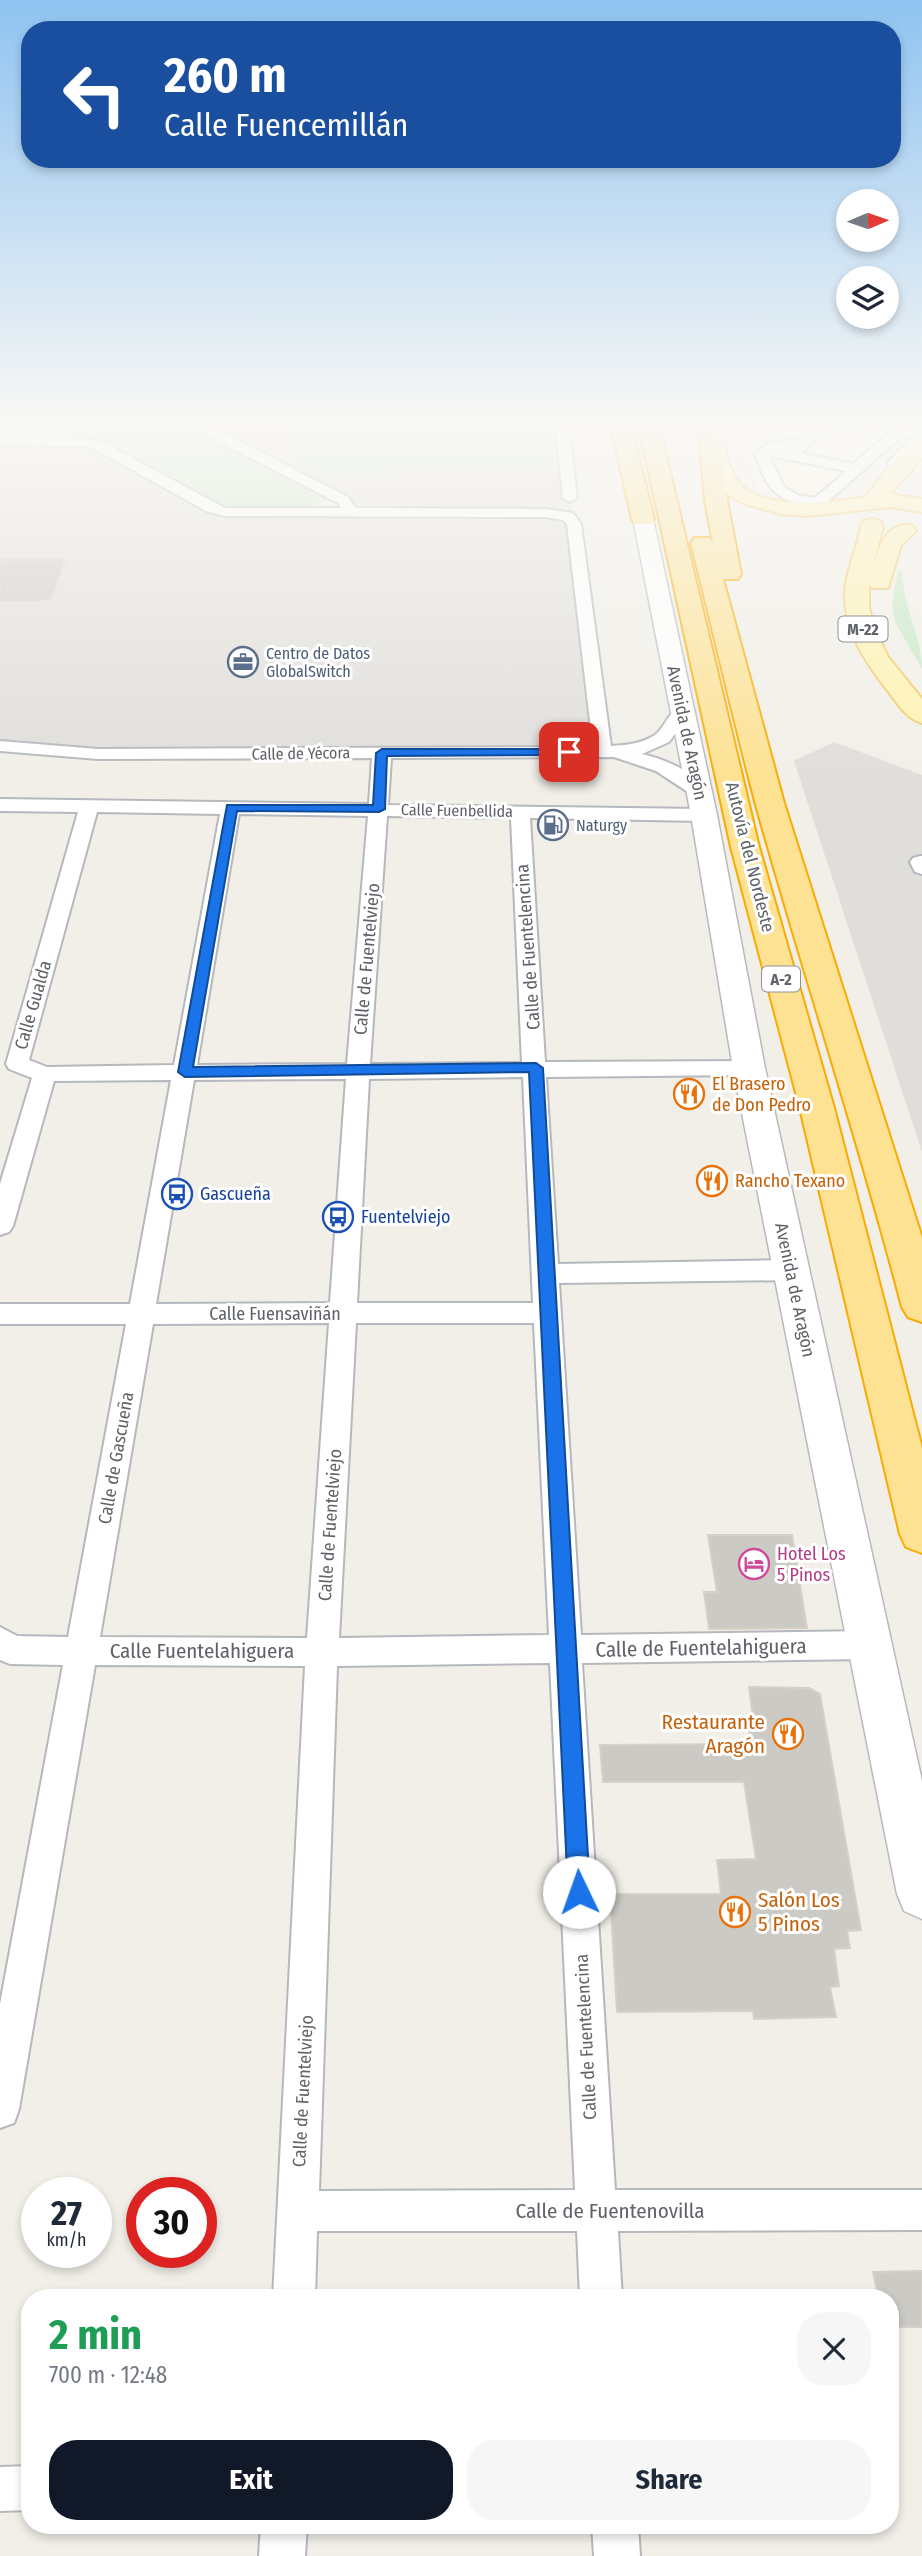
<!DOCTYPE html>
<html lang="en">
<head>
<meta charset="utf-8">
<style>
  :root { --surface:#fff; --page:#f6f6f7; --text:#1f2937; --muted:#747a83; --accent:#111827 }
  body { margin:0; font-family:"Fira Sans Condensed",sans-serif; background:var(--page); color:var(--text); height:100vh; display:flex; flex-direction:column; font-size:26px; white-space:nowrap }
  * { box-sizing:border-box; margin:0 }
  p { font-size:23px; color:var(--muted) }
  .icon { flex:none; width:38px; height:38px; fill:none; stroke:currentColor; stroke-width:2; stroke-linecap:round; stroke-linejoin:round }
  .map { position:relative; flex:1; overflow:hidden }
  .drawer { position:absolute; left:21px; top:2289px; width:878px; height:245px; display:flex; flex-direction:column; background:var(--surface); border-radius:28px; box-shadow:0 4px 10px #0003 }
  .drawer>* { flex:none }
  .hud { position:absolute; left:21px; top:21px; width:880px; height:147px; border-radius:28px; box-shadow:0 4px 10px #0003; background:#1a4fa0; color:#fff; overflow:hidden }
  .needle { width:46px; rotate:88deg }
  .buttons { position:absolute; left:836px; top:189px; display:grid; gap:14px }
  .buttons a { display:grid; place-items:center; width:63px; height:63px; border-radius:50%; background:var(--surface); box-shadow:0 4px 10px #0003; font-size:35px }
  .speed { position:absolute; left:21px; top:2177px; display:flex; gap:14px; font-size:35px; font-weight:700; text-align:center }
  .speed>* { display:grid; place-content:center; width:91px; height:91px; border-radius:50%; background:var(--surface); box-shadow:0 4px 10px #0003; line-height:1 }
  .speed small { font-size:18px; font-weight:400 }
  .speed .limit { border:10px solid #d22; background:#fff; color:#111 }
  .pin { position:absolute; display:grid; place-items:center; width:60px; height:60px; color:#fff; margin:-30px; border-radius:14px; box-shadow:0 4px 10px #0006 }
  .me { position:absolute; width:77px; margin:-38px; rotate:357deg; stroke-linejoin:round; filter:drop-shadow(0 0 5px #0008) }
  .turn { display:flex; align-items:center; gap:24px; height:147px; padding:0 28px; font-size:32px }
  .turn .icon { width:91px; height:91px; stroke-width:2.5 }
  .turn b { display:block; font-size:49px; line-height:60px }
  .round { display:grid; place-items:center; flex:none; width:74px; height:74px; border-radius:28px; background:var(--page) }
  .headline { display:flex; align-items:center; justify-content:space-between; height:119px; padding:0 28px }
  h1 { font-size:42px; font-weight:700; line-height:52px; color:#1e9e55 }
  .button { display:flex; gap:14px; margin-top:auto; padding:14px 28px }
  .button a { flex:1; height:80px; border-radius:28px; background:var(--accent); color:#fff; font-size:28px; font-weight:700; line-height:80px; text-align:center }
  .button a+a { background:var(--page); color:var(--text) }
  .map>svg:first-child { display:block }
</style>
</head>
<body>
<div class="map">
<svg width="922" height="2556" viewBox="0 0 922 2556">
  <rect width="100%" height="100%" fill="#f1efe8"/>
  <path fill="#fef7e0" d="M755 422H922L826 505 791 501 768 489H758L747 454 762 450Z"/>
  <path fill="#e0deda" d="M200 422H561L603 752 242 754 0 746V441L99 446 211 508 377 513 292 474 207 430Z
    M834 742 922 775V1152L794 761Z"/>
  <path fill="#c5e8c5" d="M0 422H189L199 431 325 497 327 501 311 506H229L217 504 113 445 67 438H0Z
    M302 422H547L554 468 389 470 387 473H309L296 467Z
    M898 570 903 572C901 605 922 634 922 669L895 622 892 604Z"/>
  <path fill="#cccac5" stroke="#d6d1c6" stroke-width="2" d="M0 560H65L51 598 42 600H0Z
    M708 1535H792L807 1628 709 1629 704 1592H717Z
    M749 1687 809 1688 820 1694 861 1930 847 1931 850 1948 834 1949 839 1986 830 1987 836 2017 754 2019 753 2011 617 2012 610 1894H721L717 1860 756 1859 744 1782H603L600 1745 751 1744 748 1724H754Z
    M922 2271V2327H891V2298H878L873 2272Z"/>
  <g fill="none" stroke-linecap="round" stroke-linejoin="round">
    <g stroke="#b5b8bc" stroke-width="4">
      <path id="street" d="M193 422H207L212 427 348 497 356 508 545 509 573 513 581 524 611 746C626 745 641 744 655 735 665 728 668 711 681 708L690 713 669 742 642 754C664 759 693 771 707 790L705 794H691L656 771 614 757 391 758 388 805 704 809 714 815 704 821 530 818 545 1062 749 1061 757 1063 761 1068 757 1073 749 1075 546 1077 558 1264 791 1260 800 1263 804 1270 800 1277 791 1280 559 1283 581 1635 869 1631 880 1635 885 1645 880 1655 869 1659 582 1663 615 2190H922V2230L618 2231 622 2298H580L577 2231H317L315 2298H273L305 1666 95 1665 19 2109 14 2123 0 2128V2004L63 1665 10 1664 0 1660V1627L17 1636 68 1637 126 1324H0V1304H130L171 1080 54 1081 13 1226 9 1232 0 1235V1184L32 1078 9 1069 6 1064 78 812 0 811V799L369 804 372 758 98 759 0 751V741L98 749 593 747 567 524 563 520 545 517 224 516 206 511 95 449 81 446 0 445V437L81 438 104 443 225 508H341L338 503 202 433ZM97 812 220 814 174 1065 47 1067 29 1060ZM239 814 368 816 347 1064 197 1065ZM387 816 511 818 522 1063 370 1064ZM523 1077 533 1303H357L369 1079ZM346 1079 330 1303 156 1304 194 1080ZM329 1323 307 1638 100 1637 153 1324ZM356 1323H534L549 1635 339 1638ZM550 1663 575 2190 319 2191 337 1666Z
        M555 422H568L577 498 570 502 563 498Z
        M822 422H837L801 453 853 464 891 431 858 425 857 422C877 422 904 420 922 432V443L902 463 900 476H890L888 462 912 438 904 434 823 506C816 508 808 506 801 505 772 498 764 481 755 454L770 442 801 439ZM770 456 846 471 815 498 798 495 784 487Z
        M920 856H922V874L915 872 910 862 913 858Z
        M30 2466V2510L0 2511V2467Z
        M261 2525H307L305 2556H259Z
        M592 2525H638L640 2556H594Z"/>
    </g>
    <g stroke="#b6babf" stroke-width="3">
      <path id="secondary" d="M643 513 650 515 653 519 717 815 765 1068 922 1781V1919L904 1911 897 1894 733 1068 691 815 633 519 636 515Z"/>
    </g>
    <g stroke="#f2c960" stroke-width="4">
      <path id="primary" d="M698 422H718C724 440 726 463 736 479 756 512 835 503 866 497 879 480 902 446 922 441V458L890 494 922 499V512L890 507 807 516 781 514 745 504 727 494 718 484Z
        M872 519 880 521 883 526 871 574C877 554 884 519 913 526L916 531 901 545 888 588H872L869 584V607L873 625 888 657 922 699V723C907 719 897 703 888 691 862 658 838 621 847 578 851 560 858 544 861 526L864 521Z"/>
    </g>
    <g stroke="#f9ab00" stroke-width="4">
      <path id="highway" d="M610 422H630L654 519 651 524H635L632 519Z
        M638 422H658L759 847 834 1108 922 1448V1553L906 1547 900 1534 800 1108 731 847Z
        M698 422H718L727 500 741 574 738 579H723L784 803 922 1238V1322L908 1317 902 1307C858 1138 803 973 756 805 733 718 713 630 691 543L694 538H710L713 543 705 500Z"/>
    </g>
    <use href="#street" fill="#fff" fill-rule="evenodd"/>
    <use href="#secondary" fill="#fff" fill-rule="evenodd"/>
    <use href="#primary" fill="#fff2af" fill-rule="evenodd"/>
    <use href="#highway" fill="#fde293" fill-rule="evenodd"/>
  </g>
  <linearGradient id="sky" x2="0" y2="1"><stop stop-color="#8fc3f1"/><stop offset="0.54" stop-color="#f9f8f5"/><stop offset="1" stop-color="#f9f8f5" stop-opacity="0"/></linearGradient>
  <rect width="922" height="780" fill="url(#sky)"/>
  <path fill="#1a73e8" stroke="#114b97" stroke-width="2" d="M569 749 575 752 573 755 387 756 385 809 379 812 237 811 193 1067 536 1063 543 1068 590 1892 587 1899 579 1902 572 1899 568 1892 529 1072 185 1077 178 1072 227 805H373L376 753 382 749Z"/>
  <defs>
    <g id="office-ring" transform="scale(1.575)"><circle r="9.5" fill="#fff" stroke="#5c6f8a" stroke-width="1.5"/><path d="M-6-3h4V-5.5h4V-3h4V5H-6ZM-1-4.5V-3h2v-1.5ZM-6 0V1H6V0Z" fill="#5c6f8a"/></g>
    <g id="fuel-ring" transform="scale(1.575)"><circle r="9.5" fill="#fff" stroke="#5c6f8a" stroke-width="1.5"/><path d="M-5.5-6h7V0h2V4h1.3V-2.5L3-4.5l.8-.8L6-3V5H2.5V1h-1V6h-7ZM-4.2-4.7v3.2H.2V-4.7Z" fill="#5c6f8a"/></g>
    <g id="restaurant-ring" transform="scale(1.575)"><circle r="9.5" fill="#fff" stroke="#e8710a" stroke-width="1.5"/><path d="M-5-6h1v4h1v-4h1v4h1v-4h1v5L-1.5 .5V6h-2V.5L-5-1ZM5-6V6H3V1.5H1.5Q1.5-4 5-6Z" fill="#e8710a"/></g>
    <g id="bus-ring" transform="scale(1.575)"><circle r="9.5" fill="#fff" stroke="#1a4fb4" stroke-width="1.5"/><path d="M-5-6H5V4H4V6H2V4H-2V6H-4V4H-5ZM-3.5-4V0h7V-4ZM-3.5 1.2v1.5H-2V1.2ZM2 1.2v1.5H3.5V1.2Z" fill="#1a4fb4"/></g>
    <g id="hotel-ring" transform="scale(1.575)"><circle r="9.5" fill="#fff" stroke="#d1479c" stroke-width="1.5"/><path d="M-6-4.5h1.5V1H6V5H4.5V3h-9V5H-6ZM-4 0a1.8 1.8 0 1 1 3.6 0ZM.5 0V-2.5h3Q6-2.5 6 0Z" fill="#d1479c"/></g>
  </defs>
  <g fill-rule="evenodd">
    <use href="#office-ring" x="243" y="662"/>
    <use href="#fuel-ring" x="553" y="825"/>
    <use href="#restaurant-ring" x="689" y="1094"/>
    <use href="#restaurant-ring" x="712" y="1181"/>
    <use href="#bus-ring" x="177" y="1194"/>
    <use href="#bus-ring" x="338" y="1217"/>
    <use href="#hotel-ring" x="754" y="1564"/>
    <use href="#restaurant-ring" x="788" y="1734"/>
    <use href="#restaurant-ring" x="735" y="1912"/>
  </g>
  <g text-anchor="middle" stroke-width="6" stroke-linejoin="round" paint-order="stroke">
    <g fill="#fff" stroke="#8f9295" stroke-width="2">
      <rect x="838.5" y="616.5" width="49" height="25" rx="5"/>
      <rect x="762" y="966.5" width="38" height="25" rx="5"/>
    </g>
    <g font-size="16" font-weight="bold" fill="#5f6368">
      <text x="863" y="635">M-22</text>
      <text x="781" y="985">A-2</text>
    </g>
    <g font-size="16" fill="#4e5e75" stroke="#fff" text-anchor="start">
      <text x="266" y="659">Centro de Datos<tspan x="266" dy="18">GlobalSwitch</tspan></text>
      <text x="576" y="831">Naturgy</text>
    </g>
    <g font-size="16" fill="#5f6368" stroke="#fff">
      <text transform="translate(301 753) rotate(-1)" y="6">Calle de Yécora</text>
      <text transform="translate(457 810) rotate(1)" y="6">Calle Fuenbellida</text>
    </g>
    <g font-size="18" fill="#5f6368" stroke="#fff">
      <text transform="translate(687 733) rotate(78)" y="6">Avenida de Aragón</text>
      <text transform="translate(750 857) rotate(76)" y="6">Autovía del Nordeste</text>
      <text transform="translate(528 947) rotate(-94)" y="6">Calle de Fuentelencina</text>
      <text transform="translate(367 959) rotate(-85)" y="6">Calle de Fuentelviejo</text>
      <text transform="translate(33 1005) rotate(-74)" y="6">Calle Gualda</text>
      <text transform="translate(795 1290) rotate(78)" y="6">Avenida de Aragón</text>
      <text x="275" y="1320">Calle Fuensaviñán</text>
      <text transform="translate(116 1458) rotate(-80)" y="6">Calle de Gascueña</text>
      <text transform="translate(330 1525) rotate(-86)" y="6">Calle de Fuentelviejo</text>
      <text transform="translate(586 2037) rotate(-93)" y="6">Calle de Fuentelencina</text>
      <text transform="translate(303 2091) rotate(-87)" y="6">Calle de Fuentelviejo</text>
    </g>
    <g font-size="18" fill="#c56008" stroke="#fff" text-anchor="start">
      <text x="712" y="1090">El Brasero<tspan x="712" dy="21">de Don Pedro</tspan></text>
      <text x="735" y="1187">Rancho Texano</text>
    </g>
    <g font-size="18" fill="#164399" stroke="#fff" text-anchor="start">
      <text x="200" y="1200">Gascueña</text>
      <text x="361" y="1223">Fuentelviejo</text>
    </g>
    <g font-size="18" fill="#b23c85" stroke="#fff" text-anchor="start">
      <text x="777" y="1560">Hotel Los<tspan x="777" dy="21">5 Pinos</tspan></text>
    </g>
    <g font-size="21" fill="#5f6368" stroke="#fff">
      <text transform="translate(701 1648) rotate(-1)" y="7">Calle de Fuentelahiguera</text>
      <text x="202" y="1658">Calle Fuentelahiguera</text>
      <text x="610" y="2218">Calle de Fuentenovilla</text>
    </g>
    <g font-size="21" fill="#c56008" stroke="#fff" text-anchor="end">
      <text x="765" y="1729">Restaurante<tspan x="765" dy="24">Aragón</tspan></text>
      <text x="758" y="1907" text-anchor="start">Salón Los<tspan x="758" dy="24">5 Pinos</tspan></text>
    </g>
  </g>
</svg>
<div class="buttons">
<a><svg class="needle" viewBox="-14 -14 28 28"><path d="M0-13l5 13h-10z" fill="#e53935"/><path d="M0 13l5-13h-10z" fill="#747a83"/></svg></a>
<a><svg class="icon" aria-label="layers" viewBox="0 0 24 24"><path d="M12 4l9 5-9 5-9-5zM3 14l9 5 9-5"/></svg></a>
</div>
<div class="speed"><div>27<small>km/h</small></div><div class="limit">30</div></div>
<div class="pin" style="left:569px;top:752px;background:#d93025"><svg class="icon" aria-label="arrive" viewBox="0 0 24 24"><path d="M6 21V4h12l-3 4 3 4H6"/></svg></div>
<svg class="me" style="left:579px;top:1892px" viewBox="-20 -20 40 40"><circle r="19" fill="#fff"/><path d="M0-13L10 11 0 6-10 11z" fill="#1a73e8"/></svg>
<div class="hud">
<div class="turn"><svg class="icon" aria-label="left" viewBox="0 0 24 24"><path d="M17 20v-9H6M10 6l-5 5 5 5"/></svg><div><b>260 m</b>Calle Fuencemillán</div></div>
</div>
<section class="drawer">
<div class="headline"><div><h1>2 min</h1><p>700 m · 12:48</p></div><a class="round"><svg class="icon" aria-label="close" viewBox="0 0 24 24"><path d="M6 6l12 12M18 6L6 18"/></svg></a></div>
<div class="button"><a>Exit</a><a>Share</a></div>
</section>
</div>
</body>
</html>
